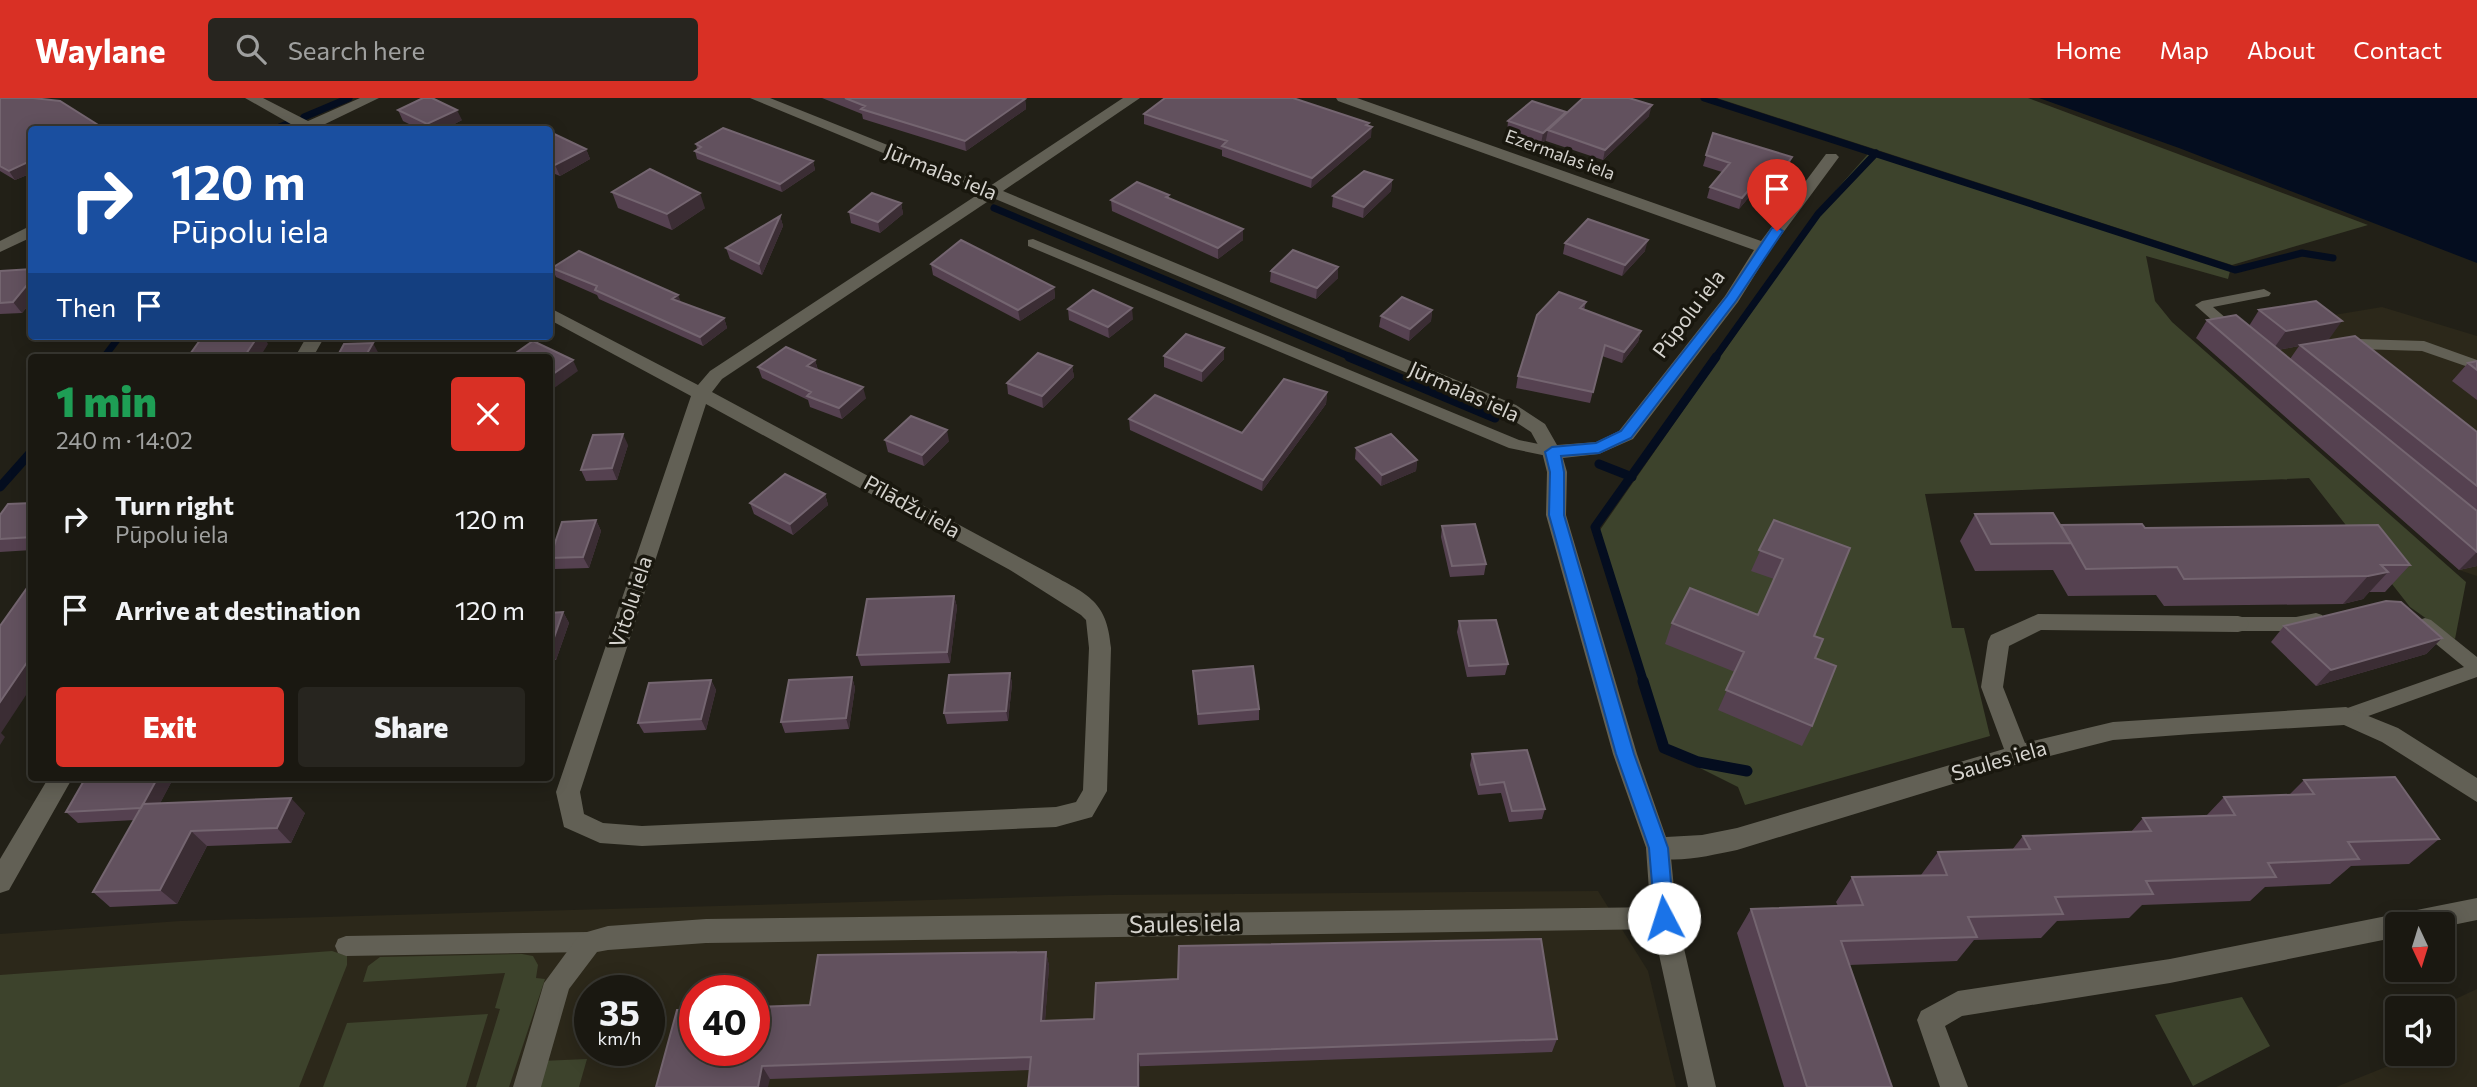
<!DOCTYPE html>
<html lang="en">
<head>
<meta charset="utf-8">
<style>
  :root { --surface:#1a1811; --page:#27251f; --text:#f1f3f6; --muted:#9fa09f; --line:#383731; --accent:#d93025 }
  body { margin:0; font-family:Commissioner,sans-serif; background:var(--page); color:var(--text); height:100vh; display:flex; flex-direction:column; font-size:26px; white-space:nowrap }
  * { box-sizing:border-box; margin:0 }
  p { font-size:23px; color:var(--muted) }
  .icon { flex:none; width:38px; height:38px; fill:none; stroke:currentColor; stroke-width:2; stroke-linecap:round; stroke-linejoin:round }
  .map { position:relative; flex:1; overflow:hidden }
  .details { position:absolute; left:28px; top:256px; width:525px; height:427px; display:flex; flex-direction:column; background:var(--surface); border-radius:7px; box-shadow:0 4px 18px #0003,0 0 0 2px var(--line) }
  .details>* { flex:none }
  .banner { position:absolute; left:28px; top:28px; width:525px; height:214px; border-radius:7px; box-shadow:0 4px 18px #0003,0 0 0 2px var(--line); background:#1a4fa0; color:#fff; overflow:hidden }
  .needle { width:46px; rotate:176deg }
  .fabs { position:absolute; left:2385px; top:814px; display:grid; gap:14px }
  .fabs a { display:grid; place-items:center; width:70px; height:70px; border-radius:7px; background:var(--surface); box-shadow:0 4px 18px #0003,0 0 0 2px var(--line); font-size:35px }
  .speed { position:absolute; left:574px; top:877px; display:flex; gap:14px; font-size:35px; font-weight:700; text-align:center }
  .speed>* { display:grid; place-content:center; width:91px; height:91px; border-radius:50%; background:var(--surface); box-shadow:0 4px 18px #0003,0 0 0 2px var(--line); line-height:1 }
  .speed small { font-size:18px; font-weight:400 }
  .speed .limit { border:10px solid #d22; background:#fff; color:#111 }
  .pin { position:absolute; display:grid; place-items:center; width:60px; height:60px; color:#fff; margin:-72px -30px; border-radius:50% 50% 50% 0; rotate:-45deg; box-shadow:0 0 7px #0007 }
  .pin .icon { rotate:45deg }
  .me { position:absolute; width:77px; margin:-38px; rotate:355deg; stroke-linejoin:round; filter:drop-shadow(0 0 5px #0008) }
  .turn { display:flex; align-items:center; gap:24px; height:147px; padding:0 28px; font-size:32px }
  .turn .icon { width:91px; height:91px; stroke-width:2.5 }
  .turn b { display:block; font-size:49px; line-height:60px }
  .then { display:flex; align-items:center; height:66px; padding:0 28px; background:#0003; gap:14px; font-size:26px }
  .round { display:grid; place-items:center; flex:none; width:74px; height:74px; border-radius:7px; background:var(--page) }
  .headline { display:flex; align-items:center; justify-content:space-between; height:119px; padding:0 28px }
  h1 { font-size:42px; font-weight:800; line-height:52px; color:#1e9e55 }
  .button { display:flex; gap:14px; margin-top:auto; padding:14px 28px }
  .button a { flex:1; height:80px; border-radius:7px; background:var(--accent); color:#fff; font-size:28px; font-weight:800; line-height:80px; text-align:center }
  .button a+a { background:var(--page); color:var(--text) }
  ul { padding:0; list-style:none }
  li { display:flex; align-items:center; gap:21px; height:91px; padding:0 28px }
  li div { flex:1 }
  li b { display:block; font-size:26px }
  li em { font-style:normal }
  header { display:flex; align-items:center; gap:42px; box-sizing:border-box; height:98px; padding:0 35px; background:var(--accent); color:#fff }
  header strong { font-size:33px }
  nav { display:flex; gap:38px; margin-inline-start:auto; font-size:24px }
  .search { width:490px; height:63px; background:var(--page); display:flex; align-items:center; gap:18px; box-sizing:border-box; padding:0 24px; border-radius:7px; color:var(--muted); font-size:26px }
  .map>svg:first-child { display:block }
</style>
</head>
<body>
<header>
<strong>Waylane</strong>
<div class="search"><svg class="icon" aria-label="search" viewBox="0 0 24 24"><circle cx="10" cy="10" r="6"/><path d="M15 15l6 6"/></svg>Search here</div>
<nav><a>Home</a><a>Map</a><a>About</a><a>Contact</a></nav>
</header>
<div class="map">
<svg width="2477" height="989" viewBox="0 0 2477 989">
  <rect width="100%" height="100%" fill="#222017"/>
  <path fill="#2c281a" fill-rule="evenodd" d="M2382 209 2477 238V478L2459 472 2196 240Z
    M1598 793 1648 873 1676 989H0V836L180 823 1108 797ZM590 892H649V952H590ZM695 892H754V952H695Z
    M2477 891V989H2336L2418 956H2443V910H2436Z"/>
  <path fill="#3d432c" d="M1717 0H2028L2368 127 2232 167Z
    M1868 56 2230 173 2228 181 2146 158 2155 203 2172 224 2466 484 2455 541 2410 509 2309 380 1925 396 1952 530H1964L1990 638 1745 707 1738 689 1672 656 1657 642 1600 432 1837 91Z
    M332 853 347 858V867L299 989H0V877Z
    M522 856 533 858 538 867 536 880 545 881 509 989H476L500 911 495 910 505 875 363 884 368 868 380 859Z
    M2242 899 2270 948 2193 988 2155 917Z
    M488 916 466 989H323L347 925Z
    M587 961 579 989H534L541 963Z"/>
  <path fill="#040d1f" d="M2039 0H2477V165L2179 50Z"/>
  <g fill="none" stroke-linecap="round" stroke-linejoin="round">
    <path stroke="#040d1f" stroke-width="7" d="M1704 0 2235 172 2302 155 2333 160
      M304 19 349 0
      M272 32 287 26
      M994 110 1353 260
      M104 259 120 238
      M1715 260 1818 116 1876 55"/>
    <path stroke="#040d1f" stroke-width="9" d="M1349 259 1495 320
      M1599 366 1632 379
      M0 389 32 353
      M1644 585 1595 429 1716 259"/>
    <path stroke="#040d1f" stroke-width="11" d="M1643 583 1664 650 1698 664 1747 673"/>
    <path fill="#626055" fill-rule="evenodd" d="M1033 141 1519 342 1558 350 1560 354 1552 359 1509 350 1028 148V142Z
      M2264 191 2271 195 2269 198 2213 209 2241 233 2243 236 2241 239H2231L2195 207 2202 203Z
      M2358 241 2424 243 2477 262V272L2422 253 2358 251 2345 254 2338 249 2340 246Z
      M2316 515 2322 517 2325 522 2322 527 2296 533H2238L2232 531 2229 526 2232 521 2238 519H2296Z
      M2425 520 2431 522 2477 559V579L2346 626 2339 623 2337 618 2339 613 2464 569 2419 532 2416 527 2419 522Z
      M589 834 597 837 600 844 597 851 589 854 346 858 338 855 335 848 338 841 346 838Z"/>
    <path fill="#626055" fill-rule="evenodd" d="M245 0H263L308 23 360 0H379L319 29 320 32H294L296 29Z
      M750 0H770L990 88 1123 0H1140L1003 93 1516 307 1545 326 1557 347 1596 344 1619 333 1725 198 1754 152 1338 3 1336 0H1357L1761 143 1826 56H1836L1839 59 1771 151 1738 204 1633 341 1599 356 1563 360 1567 374 1566 417 1637 656 1666 739 1702 737 1737 730 2004 651 1981 589 1988 543 1991 537 2038 516 2238 518 2246 520 2249 526 2246 532 2238 534 2041 532 2009 548 2003 589 2025 645 2113 624 2346 609 2398 630 2477 680V704L2382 644 2344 627 2192 636 2113 642 2018 666 1737 752C1711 757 1675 767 1649 758L1613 656 1546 417 1547 374 1542 354 1531 334 1502 315 993 100 722 281 712 294 1045 473C1085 496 1107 500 1111 550L1107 693 1092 719 1056 729 642 748 600 745 564 729 556 694 691 298 550 222V210L698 287 710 273 980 95ZM706 306 1010 472 1081 517 1086 522 1089 550 1083 692 1076 704 1056 709 642 728 603 725 584 716 580 694Z
      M32 127V139L0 154V143Z
      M307 238H325L313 259H295Z
      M49 679H73L9 792 0 795V761Z
      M2477 800V822L2443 829V826H2398V839L2170 885 1962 918 1945 928 1968 989H1940L1917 922 1921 913 1958 893 2170 861Z
      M1664 809 1673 812 1677 820 1673 828 1664 831 706 845 608 852 597 854 569 891 541 989H513L544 885 580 836 608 828 706 821Z"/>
    <path fill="#626055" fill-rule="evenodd" d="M1658 739 1667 742 1670 750 1677 820 1716 989H1688L1651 820 1646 750 1649 742Z"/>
  </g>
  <path fill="#554150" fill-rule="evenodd" d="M0 0 32 32V75L15 82 0 73Z
    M822 0H1021L1025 1 1026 11 966 53 863 21 862 16Z
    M398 12 462 22 443 32H421L403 23Z
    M1566 14 1649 18 1603 62 1546 43V42L1541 46 1507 34 1508 23Z
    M1144 16 1368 28 1371 39 1311 90 1222 58V52L1144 26Z
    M550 34 586 51 590 61 560 78 550 74Z
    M1713 35 1789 70 1773 90 1760 86 1739 111 1707 100 1710 89 1722 74 1703 68Z
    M696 46 813 63 815 72 782 94 697 61 695 53 697 51Z
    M1392 82 1391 93 1363 120 1332 109 1333 98Z
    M612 94 705 110 672 132 618 110Z
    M1169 97V101L1243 142 1218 161 1112 113 1111 102Z
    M901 105 903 116 880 135 851 125 849 114Z
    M780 118 783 128 762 177 730 161 726 150Z
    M1565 145 1645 153 1622 178 1563 156Z
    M931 166 1054 189 1055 200 1020 223 933 177Z
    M552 170 681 204 724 220 727 230 703 248 599 201 597 197 556 179Z
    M32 171V203L22 215 0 216V173Z
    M1271 173 1338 180 1316 201 1270 184Z
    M1586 204 1584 212 1641 233 1638 244 1622 265 1602 258 1590 305 1516 290 1518 278Z
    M1068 211 1133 221 1109 240 1069 222Z
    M1432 212 1431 223 1409 243 1379 229 1381 218Z
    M2259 212 2327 243 2477 334V468L2459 472 2196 240 2207 222 2249 228ZM2299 248 2290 261 2278 252Z
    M1224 250V261L1202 284 1164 269V258Z
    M815 262 818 272 866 300 842 321 810 309 808 302 762 280 758 269Z
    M2477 263V302L2452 283 2468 265Z
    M1072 268 1074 279 1043 310 1008 296 1007 285Z
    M1327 294 1326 306 1262 393 1130 332 1129 321 1242 335Z
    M885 342 949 343 924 368 888 354Z
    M628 347 617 382 586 383 581 372Z
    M1356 350 1417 362 1416 373 1381 388 1355 361Z
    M825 396 828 407 793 437 754 416 750 405Z
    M32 405V452L0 454V417Z
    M1975 416 2060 427 2145 430 2410 467 2385 494H2369L2363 501 2343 506 2164 508 2156 497 2068 498 2053 472 1975 473 1960 443Z
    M596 422 601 433 589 470 555 471 550 462V458Z
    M1774 422 1814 538 1815 560 1812 628 1802 648 1718 612 1735 574 1665 546 1672 525 1758 517 1774 481 1751 473Z
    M1442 428 1486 466 1484 477 1450 479 1441 439Z
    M954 498 957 509 950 565 861 568 857 557Z
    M563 514 569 525 556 562H550V515Z
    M1459 523 1508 566 1505 577 1467 579 1457 534Z
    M2284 528 2442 540 2426 556 2316 588 2271 544Z
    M1193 573 1259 611V622L1198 627Z
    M1010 575 1012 586 1008 623 947 626 944 615Z
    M852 579 855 590 849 631 785 635 781 624Z
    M711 582 716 592 706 632 644 635 638 625Z
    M1472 656 1545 711 1542 721 1509 724 1501 695 1478 697 1470 667Z
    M174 679 160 705 305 715 291 745 207 748 177 806 110 809 93 794 135 722 78 725 66 714Z
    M2304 682 2439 741 2409 766 2351 768 2330 786 2265 789 2250 803 2142 807 2129 820 2057 823 2041 840 1974 842 1957 863 1849 867 1892 989H1784L1737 835 1751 811 1838 808 1836 804 1852 779 1921 777 1938 754 2012 752 2023 738 2131 734 2143 720 2206 718 2224 699 2289 697Z
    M1046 854 1049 868 1045 923 1557 941 1552 954 770 981 656 989 810 907Z"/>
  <path fill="#3b2d34" d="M1025 1 1026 11 966 53 965 43Z
    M1652 7 1649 18 1603 62 1605 52Z
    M457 12 462 22 443 32H430L427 26Z
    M1566 14 1548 32 1546 42 1541 46 1543 35Z
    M1369 25 1368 33 1372 29 1371 39 1311 90 1312 80Z
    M586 51 590 61 560 78 555 67Z
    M1792 59 1789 70 1773 90 1777 80Z
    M30 63 32 66V75L15 82 9 73Z
    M813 63 815 72 782 94 780 86Z
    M1763 75 1760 86 1739 111 1742 100Z
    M1392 82 1391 93 1363 120 1364 109Z
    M700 95 705 110 672 132 667 116Z
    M901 105 903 116 880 135 878 124Z
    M780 118 783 128 762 177 759 166Z
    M1243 131V142L1218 161V150Z
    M1648 142 1645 153 1622 178 1625 167Z
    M1338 169V180L1316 201 1317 190Z
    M32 181V203L22 215 13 204Z
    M1054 189 1055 200 1020 223 1018 212Z
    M678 197 682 206 672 201Z
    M1132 210 1133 221 1109 240 1108 229Z
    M1432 212 1431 223 1409 243 1410 231Z
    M724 220 727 230 703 248 700 239Z
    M2342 223 2327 244 2300 247 2299 248 2272 253 2286 233Z
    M1641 233 1638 244 1622 265 1624 254Z
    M256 238H267L265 240 268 246 260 259H244Z
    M373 245 379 256 377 259H365Z
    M1224 250V261L1202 284V273Z
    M573 262 578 273 550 293V278Z
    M815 262 818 273 807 268Z
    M1072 268 1074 279 1043 310 1042 298Z
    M863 289 866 300 842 321 839 310Z
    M1327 294 1326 306 1262 393 1263 382Z
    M947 332 949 343 924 368 922 357Z
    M623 336 628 347 617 382 612 370Z
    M1417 362 1416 373 1381 388 1382 377Z
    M825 396 828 407 793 437 790 426Z
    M596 422 601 433 589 470 583 459Z
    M2477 454V468L2459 472Z
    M2388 474 2363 501 2343 506 2368 478Z
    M954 498 957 509 950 565 947 554Z
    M563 514 569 525 556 562 550 551Z
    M2442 540 2426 556 2316 588 2331 572Z
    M32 557V588L1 635 5 639 0 647V604Z
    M1010 575 1012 586 1008 623 1006 613Z
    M852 579 855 590 849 631 846 620Z
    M711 582 716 592 706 632 701 621Z
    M158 679H174L152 721 141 710Z
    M291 700 305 715 291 745 277 730Z
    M191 733 207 748 177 806 160 792Z
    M1046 854 1049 868 1044 936 1041 923Z
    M1138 956 1140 969V989H1138Z
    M762 968 770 981 768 989H758Z"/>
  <path fill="#62515e" stroke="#746570" stroke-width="2" d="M0 0H33L60 3 106 32H32V64L30 63 9 73 0 68Z
    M423 0H432L457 12 427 26 398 12Z
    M845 0H1021L1025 1 965 43 861 11 865 8Z
    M1165 0H1293L1369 25 1366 27 1372 29 1312 80 1222 48 1227 43 1144 16Z
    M1583 0H1629L1652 7 1605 52 1548 32Z
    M1532 3 1566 14 1543 35 1508 23Z
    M723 30 813 63 780 86 695 53 701 49 696 46Z
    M550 34 586 51 555 67 550 65Z
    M1713 35 1792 59 1777 80 1763 75 1742 100 1710 89 1730 65 1706 57Z
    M650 71 700 95 667 116 612 94Z
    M1364 73 1392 82 1364 109 1333 98Z
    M1137 84 1169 97 1166 99 1243 131 1218 150 1111 102Z
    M872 95 901 105 878 124 849 114Z
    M780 118 759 166 726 150Z
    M1588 121 1648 142 1625 167 1565 145Z
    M961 142 1054 189 1018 212 931 166Z
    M1293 152 1338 169 1317 190 1271 173Z
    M579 153 678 197 672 201 724 220 700 239 595 192 597 188 552 170Z
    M32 171V181L13 204 0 205V173Z
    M1093 192 1132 210 1108 229 1068 211Z
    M1559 194 1586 204 1580 210 1641 233 1624 254 1605 247 1593 294 1518 278 1537 217Z
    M1402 199 1432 212 1410 231 1381 218Z
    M2316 203 2342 223 2286 233 2259 212Z
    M2236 217 2477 413V454L2207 222Z
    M1186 236 1224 250 1202 273 1164 258Z
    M203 238H258L244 259H188Z
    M2355 238 2477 334V388L2300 247Z
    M533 243 573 262 550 278V259H510Z
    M373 245 365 259H337L344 246Z
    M786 249 815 262 807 268 863 289 839 310 807 298 811 294 758 269Z
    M1038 255 1072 268 1042 298 1007 285Z
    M2477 263V272L2468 265Z
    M1284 281 1327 294 1263 382 1129 321 1155 297 1242 335Z
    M911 318 947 332 922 357 885 342Z
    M623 336 612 370 581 372 593 337Z
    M1391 336 1417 362 1382 377 1356 350Z
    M785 376 825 396 790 426 750 405Z
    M32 405V439L0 441V417L8 406Z
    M2053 415 2071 445 1991 446 1975 416Z
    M596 422 583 459 550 460 562 424Z
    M1774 422 1850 450 1814 538 1823 541 1815 560 1836 568 1812 628 1726 592 1744 554 1672 525 1690 490 1758 517 1783 461 1759 452Z
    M1475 426 1486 466 1452 468 1442 428Z
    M2142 426 2145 430 2378 427 2410 467H2381L2388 474 2368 478 2184 481 2177 469 2086 471 2061 427Z
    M32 483V557L0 604V528Z
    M954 498 947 554 857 557 867 501Z
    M2386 503 2401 504 2442 540 2331 572 2284 528Z
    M563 514 550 551V515Z
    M1496 522 1508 566 1469 568 1459 523Z
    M1253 568 1259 611 1198 616 1193 573Z
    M1010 575 1006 613 944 615 949 577Z
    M852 579 846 620 781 624 789 582Z
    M711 582 701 621 638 625 649 585Z
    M1527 652 1545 711 1512 713 1504 684 1480 687 1472 656Z
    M86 679H158L141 710 66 714Z
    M2395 679 2439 741 2348 744 2359 761 2268 765 2276 779 2146 783 2153 796 2055 799 2063 816 1968 819 1977 839 1841 843 1892 989H1807L1751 811 1863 807 1852 779 1947 777 1938 754 2030 751 2023 738 2151 733 2143 720 2235 717 2224 699 2314 696 2304 682Z
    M291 700 277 730 191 733 160 792 93 794 143 706Z
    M1541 841 1557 941 1138 956V989H1028L1031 959 762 968 758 989H656L677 912H695V952H754V909L810 907 818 857 1046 854 1041 923 1094 921 1096 885 1178 881 1179 848Z"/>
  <path fill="#1a73e8" stroke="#114b97" stroke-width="2" d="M1777 129 1783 133 1736 203 1631 340 1599 355 1561 358 1564 374V417L1634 656 1668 750 1674 820 1671 826 1664 828 1657 826 1655 820 1649 750 1616 656 1549 417 1550 374 1545 354 1552 349 1596 345 1621 333 1727 198 1772 130Z"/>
  <g text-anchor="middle" stroke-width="7" stroke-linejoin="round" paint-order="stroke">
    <g font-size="18" fill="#d5d3ce" stroke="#19170e">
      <text transform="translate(1560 57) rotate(20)" y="6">Ezermalas iela</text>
    </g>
    <g font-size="21" fill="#d5d3ce" stroke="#19170e">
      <text transform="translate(941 74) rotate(22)" y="7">Jūrmalas iela</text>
      <text transform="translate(1689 216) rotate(-53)" y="7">Pūpolu iela</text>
      <text transform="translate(1464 294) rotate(24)" y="7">Jūrmalas iela</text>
      <text transform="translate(912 409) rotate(29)" y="7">Pīlādžu iela</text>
      <text transform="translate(631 504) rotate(-72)" y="7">Vītolu iela</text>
      <text transform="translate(1999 663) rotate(-16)" y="7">Saules iela</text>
    </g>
    <g font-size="24" fill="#d5d3ce" stroke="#19170e">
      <text transform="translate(1185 826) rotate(-1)" y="8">Saules iela</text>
    </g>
  </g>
</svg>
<div class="fabs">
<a><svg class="needle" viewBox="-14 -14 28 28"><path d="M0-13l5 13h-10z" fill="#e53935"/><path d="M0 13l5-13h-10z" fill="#9fa09f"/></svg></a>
<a><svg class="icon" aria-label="sound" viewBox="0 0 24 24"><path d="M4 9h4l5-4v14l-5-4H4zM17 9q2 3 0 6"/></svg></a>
</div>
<div class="speed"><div>35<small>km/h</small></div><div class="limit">40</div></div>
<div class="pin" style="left:1777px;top:133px;background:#d93025"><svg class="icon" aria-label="arrive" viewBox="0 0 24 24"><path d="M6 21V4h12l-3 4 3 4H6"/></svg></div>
<svg class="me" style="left:1664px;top:820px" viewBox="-20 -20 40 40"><circle r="19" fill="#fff"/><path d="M0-13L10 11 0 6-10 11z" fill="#1a73e8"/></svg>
<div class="banner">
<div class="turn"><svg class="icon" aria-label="right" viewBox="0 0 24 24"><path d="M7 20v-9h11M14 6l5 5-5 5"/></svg><div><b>120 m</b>Pūpolu iela</div></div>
<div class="then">Then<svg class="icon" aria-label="arrive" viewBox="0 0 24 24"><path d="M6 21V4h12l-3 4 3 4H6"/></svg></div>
</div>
<section class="details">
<div class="headline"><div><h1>1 min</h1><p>240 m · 14:02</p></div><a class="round" style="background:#d93025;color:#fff"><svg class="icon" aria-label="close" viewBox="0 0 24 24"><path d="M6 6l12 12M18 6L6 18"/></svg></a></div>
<ul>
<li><svg class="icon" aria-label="right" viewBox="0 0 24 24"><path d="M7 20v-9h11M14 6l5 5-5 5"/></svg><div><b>Turn right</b><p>Pūpolu iela</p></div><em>120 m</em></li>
<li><svg class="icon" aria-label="arrive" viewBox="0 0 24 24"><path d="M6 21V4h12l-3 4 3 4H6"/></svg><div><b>Arrive at destination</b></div><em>120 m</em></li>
</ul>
<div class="button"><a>Exit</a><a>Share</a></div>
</section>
</div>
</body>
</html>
